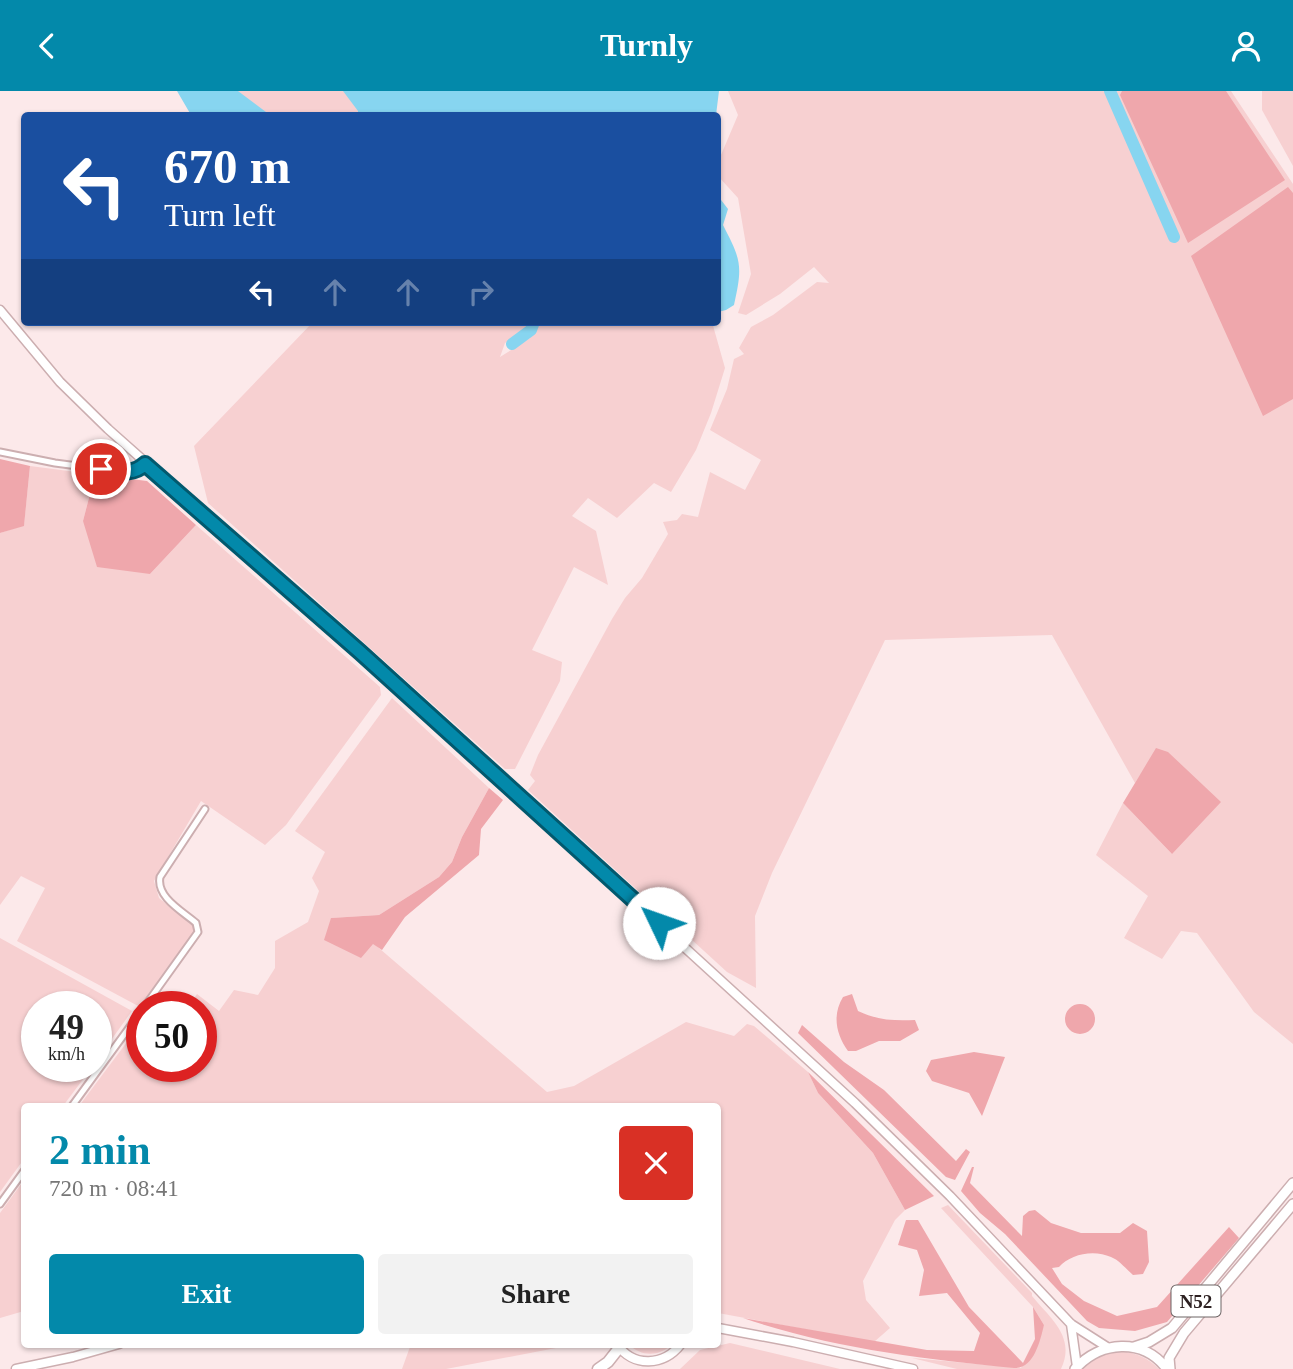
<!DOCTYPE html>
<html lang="en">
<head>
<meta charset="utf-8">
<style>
  :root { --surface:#fff; --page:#f2f2f2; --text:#222; --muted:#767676; --accent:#0389aa }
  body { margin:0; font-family:"Times New Roman",serif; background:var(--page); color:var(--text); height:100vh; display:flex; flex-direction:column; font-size:26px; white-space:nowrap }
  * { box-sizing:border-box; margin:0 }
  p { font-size:23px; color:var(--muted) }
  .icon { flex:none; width:38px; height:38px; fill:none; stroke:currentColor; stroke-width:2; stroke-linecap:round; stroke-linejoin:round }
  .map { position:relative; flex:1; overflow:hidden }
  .drawer { position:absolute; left:21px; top:1012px; width:700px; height:245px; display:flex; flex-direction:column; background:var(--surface); border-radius:7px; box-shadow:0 2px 5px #0004 }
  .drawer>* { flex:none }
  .guide { position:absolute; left:21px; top:21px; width:700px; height:214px; border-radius:7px; box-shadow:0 2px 5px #0004; background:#1a4fa0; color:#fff; overflow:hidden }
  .speed { position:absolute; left:21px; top:900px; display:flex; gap:14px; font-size:35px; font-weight:700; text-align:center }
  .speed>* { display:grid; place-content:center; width:91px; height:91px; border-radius:50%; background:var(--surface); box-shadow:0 2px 5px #0004; line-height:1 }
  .speed small { font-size:18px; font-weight:400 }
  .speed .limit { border:10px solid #d22; background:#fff; color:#111 }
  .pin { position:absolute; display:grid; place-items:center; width:60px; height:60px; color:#fff; margin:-30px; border:4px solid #fff; border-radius:50%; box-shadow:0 2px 7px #0007 }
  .me { position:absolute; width:77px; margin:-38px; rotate:312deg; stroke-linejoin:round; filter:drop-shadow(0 0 5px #0008) }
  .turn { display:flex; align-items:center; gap:24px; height:147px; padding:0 28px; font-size:32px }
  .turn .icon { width:91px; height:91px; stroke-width:2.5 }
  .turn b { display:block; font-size:49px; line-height:60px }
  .lanes { display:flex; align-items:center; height:66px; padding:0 28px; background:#0003; justify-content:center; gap:35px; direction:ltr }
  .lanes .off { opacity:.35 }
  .round { display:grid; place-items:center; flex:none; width:74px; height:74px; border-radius:7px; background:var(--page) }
  .headline { display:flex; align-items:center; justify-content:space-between; height:119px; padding:0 28px }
  h1 { font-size:42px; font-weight:700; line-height:52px; color:var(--accent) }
  .primary-button { display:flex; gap:14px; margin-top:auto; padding:14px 28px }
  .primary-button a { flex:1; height:80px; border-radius:7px; background:var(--accent); color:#fff; font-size:28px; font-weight:700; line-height:80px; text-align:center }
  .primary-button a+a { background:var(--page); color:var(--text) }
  header { display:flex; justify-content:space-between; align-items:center; height:91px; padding:0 28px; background:var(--accent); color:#fff; font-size:32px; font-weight:700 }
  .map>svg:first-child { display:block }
</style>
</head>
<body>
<header><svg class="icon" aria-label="back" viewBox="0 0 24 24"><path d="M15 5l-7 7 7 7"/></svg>Turnly<svg class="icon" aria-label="person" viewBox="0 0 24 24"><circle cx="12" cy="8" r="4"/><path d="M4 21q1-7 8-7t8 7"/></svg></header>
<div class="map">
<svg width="1293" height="1278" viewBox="0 0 1293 1278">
  <rect width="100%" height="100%" fill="#fce9ea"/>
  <path fill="#f7d0d1" d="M219 0H468L470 24H223Z
    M728 0H1231L1293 93V953L1254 921 1197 842 1181 840 1162 868 1124 847 1148 805 1096 764 1123 712 1172 763 1157 658 1135 692 1052 544 885 549 772 782 755 825 756 897 727 881 528 699 535 690 530 684 538 664 612 528 625 507 642 487 668 443 663 431 677 429 682 423 698 426 710 381 745 399 761 369 710 339 727 298 734 268 744 263 739 257 751 236 773 224 817 191 829 192 814 176 780 203 746 224 738 222 751 183 738 107 718 85V71L738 24Z
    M1262 0H1293V75L1262 19Z
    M313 231H528L526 238 505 252 500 266 530 247 537 231H712L725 277 711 322 696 359 671 401 654 392 617 427 588 407 572 425 596 440 608 494 574 476 532 559 562 571 560 590 515 678H505L208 412 194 355Z
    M30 375 84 382 91 399 83 430 150 483 196 434 380 596 381 604 286 734 265 754 201 710 154 790 159 807 193 835 195 840 140 916 17 850 45 797 21 785 0 814V442L24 434Z
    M392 607 489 697 462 746 452 771 439 786 379 824 331 827 373 852 547 1001 574 995 686 931 734 945 747 933 754 935 808 981 818 1002 873 1062 905 1119 895 1129 863 1190 866 1209 890 1237 874 1251 718 1222V1015H79L142 931V975H201V915H189L197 903 219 920 234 899 258 904 275 877V850L308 831 319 800 312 787 325 761 295 740Z
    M0 847 132 920 96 970V915H37V975H93L63 1015H24V1068L0 1101Z
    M24 1089V1220L0 1227V1122Z
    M948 1114 1032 1202V1205C1051 1228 1076 1246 1061 1278H957L912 1267 1021 1277 1044 1234 1033 1216 941 1117Z
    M730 1252 840 1278H680L700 1259Z
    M411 1253H558L556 1257 446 1278H402Z
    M628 1253H673C658 1266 642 1266 628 1253Z
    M1122 1260C1138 1263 1148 1267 1159 1278H1082C1094 1266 1105 1262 1122 1260Z"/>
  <path fill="#efa7ac" d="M1122 0H1226L1285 89 1188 152 1120 4Z
    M1288 96 1293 102V308L1263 325 1191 165Z
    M0 368 30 375 24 435 0 442Z
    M84 382 147 390 196 434 150 483 97 476 83 430 91 399Z
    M1156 657 1168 661 1221 711 1172 763 1123 712Z
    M489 697 503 709 481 738 479 764 405 826 382 859 373 853 361 867 324 849 331 827 379 824 439 786 452 771 462 746Z
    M852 903 858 920C877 929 893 930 915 929L919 939 900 950H879L856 960H848C836 943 832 924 843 906Z
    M1065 928a15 15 0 1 1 30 0a15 15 0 1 1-30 0Z
    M802 934 844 971 884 999 956 1070 966 1058 970 1061 955 1089 946 1086 798 942Z
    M974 961 1005 966 982 1025 969 1002 932 990 926 980 931 969Z
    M808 981 934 1105 905 1119 873 1062 818 1002Z
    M972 1076H974L970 1092 1022 1145 1023 1125 1029 1120 1035 1119 1051 1132 1081 1142H1120L1133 1132 1147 1140 1149 1171 1143 1183 1133 1184C1126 1178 1119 1169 1111 1166 1094 1158 1070 1163 1059 1176L1052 1177 1062 1193 1084 1210 1117 1225 1157 1216 1229 1136 1239 1147 1167 1231 1135 1240 1099 1237 1087 1230 1005 1143 980 1122 961 1100Z
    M906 1129H918L969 1216 1023 1272 1035 1248 1033 1216 1044 1234C1040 1250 1034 1278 1014 1277 923 1268 831 1257 743 1227L927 1259 974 1260 980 1242 947 1202 919 1205 924 1179 917 1159 898 1154Z"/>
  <path fill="#87d5f0" d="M177 0H238L270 24H191Z
    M343 0H719L716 24H358V20Z
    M718 105 728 118 723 134C741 169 743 174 734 214L726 219 718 221Z"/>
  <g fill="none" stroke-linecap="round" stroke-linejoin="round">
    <path stroke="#87d5f0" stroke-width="12" d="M1110 0 1174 146
      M512 253 531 239 534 231"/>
    <g stroke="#ccaeb0" stroke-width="9">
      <path id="minor" d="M0 361 55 372 123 381 139 379 145 373
        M145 915 198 841 196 832C182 820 156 806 160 786L205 718
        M72 1015 142 919
        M0 1113 24 1080"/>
    </g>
    <g stroke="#ccaeb0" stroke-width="11">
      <path id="secondary" d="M0 219 60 291 108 338 440 633 855 1012 950 1105 1071 1233 1107 1256
        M1071 1233 1077 1276
        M718 1237 793 1251 913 1278
        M617 1253C633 1277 664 1275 681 1253
        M16 1278 73 1266 119 1253"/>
    </g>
    <g stroke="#ccaeb0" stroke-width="12">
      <path id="primary" d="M1134 1256 1149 1251 1172 1237 1293 1092
        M1075 1278C1100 1250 1143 1246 1167 1278
        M1170 1278 1169 1267 1184 1242 1293 1113"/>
    </g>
    <g stroke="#ccaeb0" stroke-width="13">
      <path id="trunk" d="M598 1278 608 1271 619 1257"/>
    </g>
    <use href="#minor" stroke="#fff" stroke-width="5"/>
    <use href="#secondary" stroke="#fff" stroke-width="8"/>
    <use href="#primary" stroke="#fff" stroke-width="9"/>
    <use href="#trunk" stroke="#fff" stroke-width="10"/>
  </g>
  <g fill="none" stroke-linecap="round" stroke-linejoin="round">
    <g stroke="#02596e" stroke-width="18">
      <path id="route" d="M101 378C117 380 132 385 145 373L360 561 659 832"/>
    </g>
    <use href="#route" stroke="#0389aa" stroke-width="12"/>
  </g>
  <g text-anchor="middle" stroke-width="5" stroke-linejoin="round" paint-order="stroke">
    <rect fill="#fff" stroke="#6c6464" stroke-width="2" x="1171.5" y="1194.5" width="49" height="31" rx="5"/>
    <g font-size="19" font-weight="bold" fill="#2d2122">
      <text x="1196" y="1217">N52</text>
    </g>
  </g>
</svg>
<div class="speed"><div>49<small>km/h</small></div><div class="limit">50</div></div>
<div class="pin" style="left:101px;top:378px;background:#d93025"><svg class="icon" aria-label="arrive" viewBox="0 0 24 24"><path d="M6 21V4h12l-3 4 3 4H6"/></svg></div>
<svg class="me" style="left:659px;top:832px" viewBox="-20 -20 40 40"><circle r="19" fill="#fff"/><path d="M0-13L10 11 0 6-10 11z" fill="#0389aa"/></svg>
<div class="guide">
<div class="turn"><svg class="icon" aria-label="left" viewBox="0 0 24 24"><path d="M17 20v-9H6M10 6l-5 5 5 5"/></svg><div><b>670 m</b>Turn left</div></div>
<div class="lanes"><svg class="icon" aria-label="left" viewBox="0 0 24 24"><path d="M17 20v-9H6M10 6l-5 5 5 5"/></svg><svg class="icon off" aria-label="ahead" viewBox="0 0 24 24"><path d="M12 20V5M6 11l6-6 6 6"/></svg><svg class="icon off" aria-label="ahead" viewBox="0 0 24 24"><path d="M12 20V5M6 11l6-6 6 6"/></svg><svg class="icon off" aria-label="right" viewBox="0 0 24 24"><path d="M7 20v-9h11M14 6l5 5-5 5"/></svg></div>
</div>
<section class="drawer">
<div class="headline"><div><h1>2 min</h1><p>720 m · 08:41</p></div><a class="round" style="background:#d93025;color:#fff"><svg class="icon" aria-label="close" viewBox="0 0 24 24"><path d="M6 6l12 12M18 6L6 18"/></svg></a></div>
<div class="primary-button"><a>Exit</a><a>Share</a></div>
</section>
</div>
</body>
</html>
